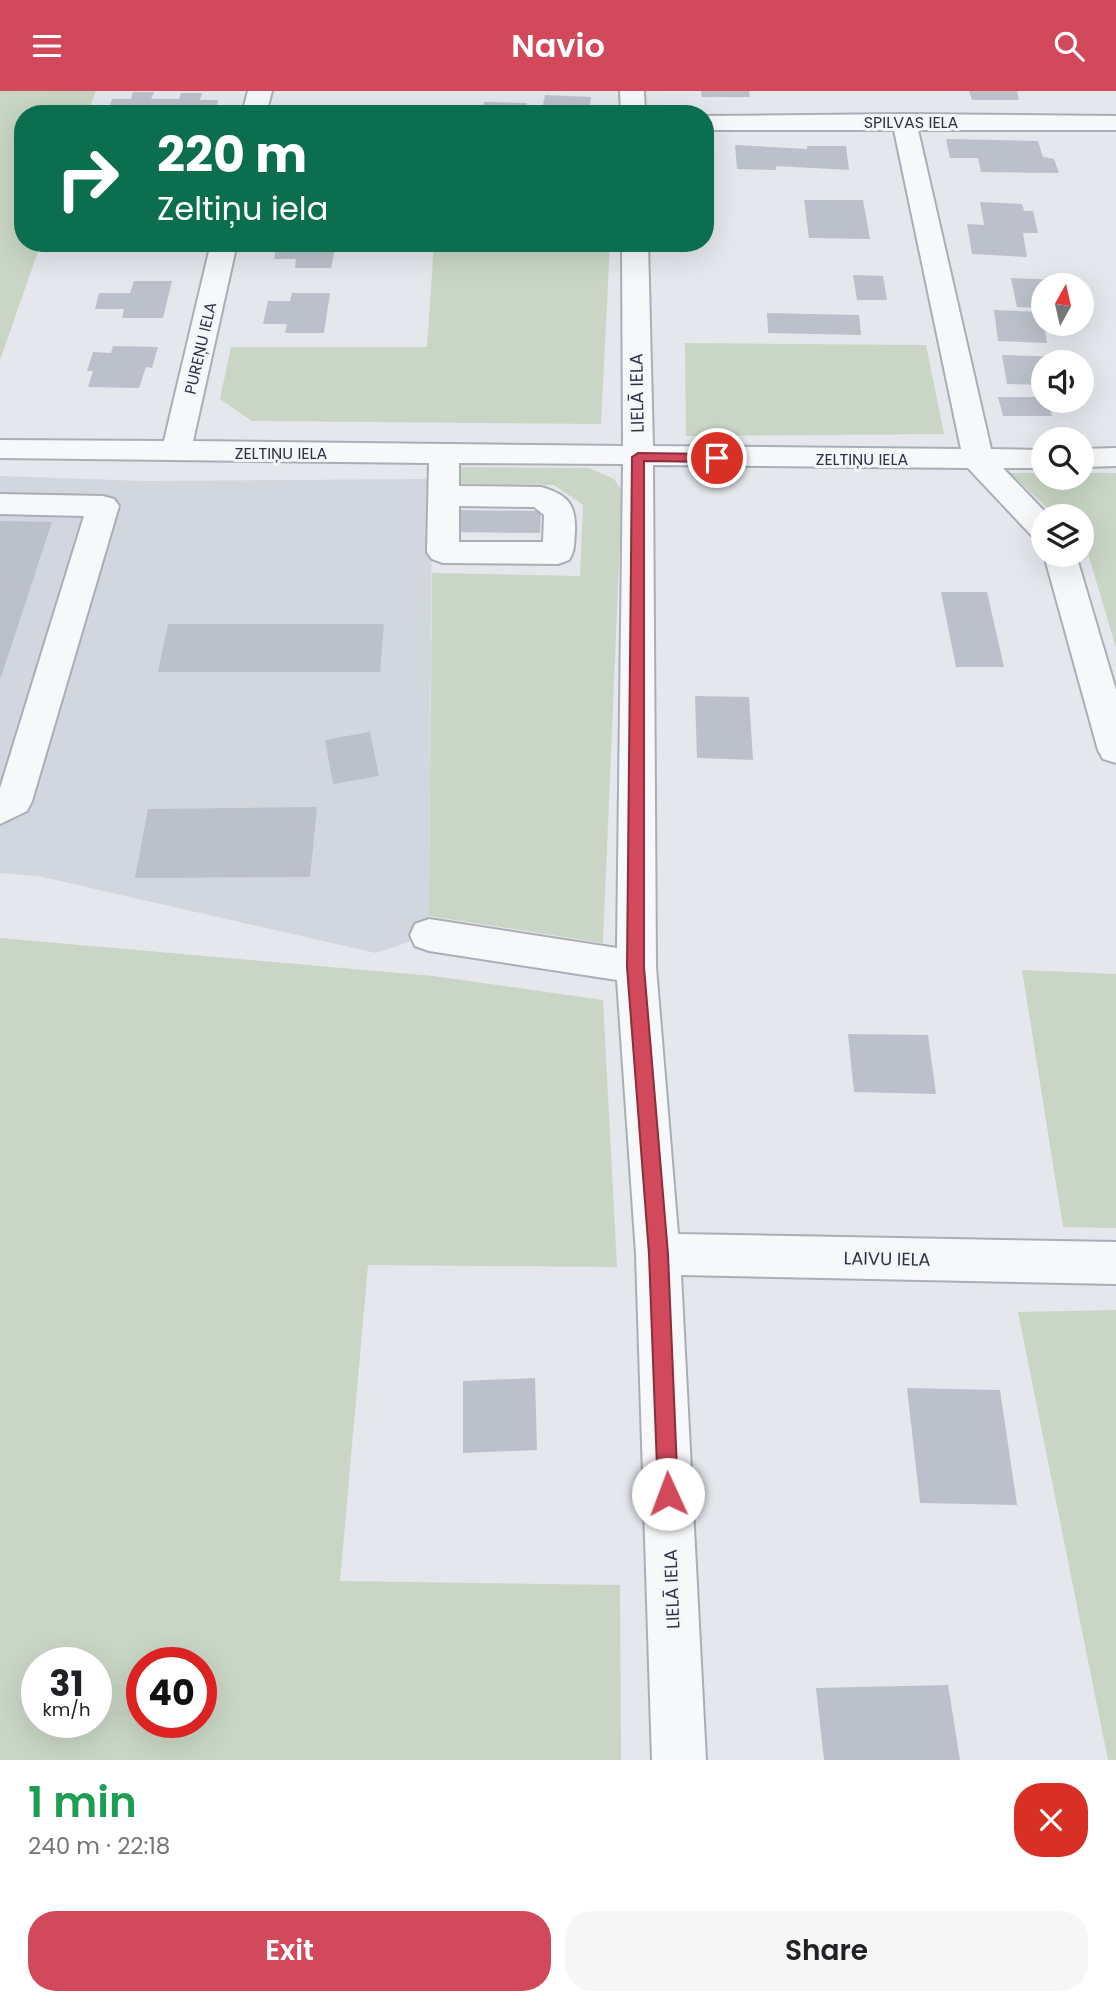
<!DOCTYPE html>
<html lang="en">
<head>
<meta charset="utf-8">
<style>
  :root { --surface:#fff; --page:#f6f6f6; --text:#202124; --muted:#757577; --accent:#d1495b }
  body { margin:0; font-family:Poppins,sans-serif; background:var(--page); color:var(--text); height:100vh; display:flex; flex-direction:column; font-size:26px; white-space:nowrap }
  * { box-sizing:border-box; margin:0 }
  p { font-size:23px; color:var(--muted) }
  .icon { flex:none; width:38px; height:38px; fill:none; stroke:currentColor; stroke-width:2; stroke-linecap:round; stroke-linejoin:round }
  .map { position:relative; height:1669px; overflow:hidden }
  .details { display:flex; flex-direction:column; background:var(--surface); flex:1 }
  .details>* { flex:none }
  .banner { position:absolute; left:14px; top:14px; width:700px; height:147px; border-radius:28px; box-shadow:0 7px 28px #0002; background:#0b6e4f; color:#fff; overflow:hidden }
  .needle { width:46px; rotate:8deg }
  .buttons { position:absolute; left:1031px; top:182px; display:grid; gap:14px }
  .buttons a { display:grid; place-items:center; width:63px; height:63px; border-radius:50%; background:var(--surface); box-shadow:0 7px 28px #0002; font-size:35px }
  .speed { position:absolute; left:21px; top:1556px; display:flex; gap:14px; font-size:35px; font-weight:700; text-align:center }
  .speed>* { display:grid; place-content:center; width:91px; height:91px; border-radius:50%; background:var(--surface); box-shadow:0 7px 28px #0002; line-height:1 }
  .speed small { font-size:18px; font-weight:400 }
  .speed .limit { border:10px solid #d22; background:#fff; color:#111 }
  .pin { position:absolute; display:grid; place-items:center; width:60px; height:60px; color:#fff; margin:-30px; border:4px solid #fff; border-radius:50%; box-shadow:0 2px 7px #0007 }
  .me { position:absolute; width:77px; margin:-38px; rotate:358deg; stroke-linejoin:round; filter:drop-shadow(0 0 5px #0008) }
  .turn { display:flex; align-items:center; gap:24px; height:147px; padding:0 28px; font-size:32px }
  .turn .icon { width:91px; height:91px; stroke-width:2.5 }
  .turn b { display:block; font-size:49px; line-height:60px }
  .round { display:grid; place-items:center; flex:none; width:74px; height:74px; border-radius:28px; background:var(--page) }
  .headline { display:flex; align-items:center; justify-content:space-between; height:119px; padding:0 28px }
  h1 { font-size:42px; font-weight:600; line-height:52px; color:#1e9e55 }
  .button { display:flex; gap:14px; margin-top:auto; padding:14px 28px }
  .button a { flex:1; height:80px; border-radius:28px; background:var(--accent); color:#fff; font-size:28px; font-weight:600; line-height:80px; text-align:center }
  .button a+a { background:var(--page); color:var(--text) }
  header { display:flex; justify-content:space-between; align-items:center; height:91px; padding:0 28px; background:var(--accent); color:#fff; font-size:32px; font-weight:600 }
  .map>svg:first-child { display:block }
</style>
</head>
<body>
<header><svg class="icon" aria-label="menu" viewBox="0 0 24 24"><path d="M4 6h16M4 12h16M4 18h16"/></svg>Navio<svg class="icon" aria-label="search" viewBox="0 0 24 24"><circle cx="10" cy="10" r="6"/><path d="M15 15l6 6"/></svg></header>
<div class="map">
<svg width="1116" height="1669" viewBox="0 0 1116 1669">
  <rect width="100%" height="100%" fill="#e4e7ec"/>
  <path fill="#d2d6de" d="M0 385 144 390 432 388 429 844 376 862 38 785 0 782Z"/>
  <path fill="#c9d6c5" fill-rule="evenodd" d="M0 0H96L87 23H23V152H41L0 269Z
    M282 18 446 19 445 23H281Z
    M434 152H610L601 333 252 330 220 308 231 256H427Z
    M685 252 926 254 944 343 686 345Z
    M459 376 589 377 614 388 622 400 603 852 429 825 432 482 580 485 583 414 554 394 460 393Z
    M1010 382H1043V387H1082V382H1116V557L1085 452 1082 449V425H1056Z
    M0 847 433 885 603 909 617 1176 368 1174 340 1490 620 1494 621 1669H0ZM37 1572H96V1631H37ZM142 1572H201V1631H142Z
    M1022 879 1116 883V1137L1063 1136Z
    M1116 1219V1669H1108L1018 1221Z"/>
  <path fill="#bbc0ca" d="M701 0H749L750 6H702Z
    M969 0H1017L1019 9H972Z
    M133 1H154L151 8H179L181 2H202L200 9H218L215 23H107L112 8H131Z
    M545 4 591 6 589 21 536 20V14H543Z
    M484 11 527 12 525 23H482Z
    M946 48 1038 50 1043 66 1054 68 1059 82 981 81 978 67H950Z
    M735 54 807 58V55H846L849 79 776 75V79L737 78Z
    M804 109H863L870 148 809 147Z
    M980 111 1022 113 1024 120H1033L1038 142H1023L1027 166 972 163 967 133 984 134Z
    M117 152H172L170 159H115Z
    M277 152H336L331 177H295L296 168H274Z
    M853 184 883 185 887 209H857Z
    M1011 187 1060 189 1061 194H1043V217L1017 216Z
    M134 190H172L163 227H122L124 218H95L99 202H130Z
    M292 202H330L324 242H285L287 233H263L268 210H290Z
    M994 219 1042 221 1047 252 998 250Z
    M767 222 859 224 861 244 768 242Z
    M113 255 158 256 152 277 146 276 139 297 88 296 93 280H87L93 261 111 262Z
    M1002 264 1064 266 1065 271H1043V294L1007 293Z
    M998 306H1043V310H1048L1052 325H1003Z
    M454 419 541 420 540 442 452 441Z
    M0 430 52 431 1 586H0Z
    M941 501H987L1004 576H956Z
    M168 533H384L380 581H158Z
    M695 605 749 606 753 669 697 667Z
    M370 641 379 685 333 693 325 649Z
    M317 716 310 786 135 787 148 718Z
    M848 943 928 944 936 1003 854 1001Z
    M535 1287 537 1359 463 1362V1290Z
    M907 1297 1000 1299 1017 1414 920 1412Z
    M948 1594 960 1669H824L816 1597Z"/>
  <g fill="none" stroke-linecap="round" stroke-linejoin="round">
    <g stroke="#a9aeb7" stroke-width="4">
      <path id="minor" d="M248 0H272L266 23H242Z
        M620 0H644L645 23H621Z
        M904 23 1116 25V39H918L991 358 1043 359V377H1003L1049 425H1043V448L1032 445 968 377 653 374 656 876 678 1143 1116 1151V1193L681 1184 706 1669H652L636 1163 617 889 429 860 415 855 410 844 415 833 429 828 617 857 623 373 459 372V395L541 396C569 404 576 414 575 441 574 452 575 460 569 469L558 473 443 472 432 468 427 461 429 372 0 367V349L164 350 211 152H237L193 350 623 355 622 152H648L653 355 961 358 894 39H705V25ZM459 415 534 416 544 424 543 451H459Z
        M1116 357V375L1082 376V358Z
        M0 403 103 405 114 408 119 415 32 710 27 720 0 733V697L84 425 0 423Z
        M1044 464H1076L1116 599V672L1103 668 1098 659Z"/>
    </g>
    <use href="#minor" fill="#f7f8fa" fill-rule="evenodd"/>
  </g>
  <path fill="#d1495b" stroke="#882f3b" stroke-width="2" d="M638 362 717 363 723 367 717 371 644 370V876L668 1163 678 1403 675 1410 668 1413 661 1410 658 1403 649 1163 627 876 632 366Z"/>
  <g text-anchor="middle" stroke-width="6" stroke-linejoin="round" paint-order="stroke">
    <g font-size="16" fill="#2b3445" stroke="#f4f6f9">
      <text x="911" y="37">SPILVAS IELA</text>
      <text transform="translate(200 257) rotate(-77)" y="6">PUREŅU IELA</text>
      <text x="281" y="368">ZELTIŅU IELA</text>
      <text x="862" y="374">ZELTIŅU IELA</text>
    </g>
    <g font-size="18" fill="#2b3445" stroke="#f4f6f9">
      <text transform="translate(637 302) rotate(-91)" y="6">LIELĀ IELA</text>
      <text transform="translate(887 1168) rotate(1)" y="6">LAIVU IELA</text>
      <text transform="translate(672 1498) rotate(-92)" y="6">LIELĀ IELA</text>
    </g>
  </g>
</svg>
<div class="buttons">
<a><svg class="needle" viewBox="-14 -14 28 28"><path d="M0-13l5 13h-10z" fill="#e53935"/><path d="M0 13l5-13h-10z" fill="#757577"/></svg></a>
<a><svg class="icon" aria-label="sound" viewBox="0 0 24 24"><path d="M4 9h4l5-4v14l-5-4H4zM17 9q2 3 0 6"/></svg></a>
<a><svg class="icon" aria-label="search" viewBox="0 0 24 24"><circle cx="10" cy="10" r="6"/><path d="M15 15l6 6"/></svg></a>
<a><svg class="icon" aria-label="layers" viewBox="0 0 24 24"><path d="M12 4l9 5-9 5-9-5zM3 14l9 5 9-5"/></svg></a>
</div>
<div class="speed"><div>31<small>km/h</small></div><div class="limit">40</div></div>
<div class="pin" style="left:717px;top:367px;background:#d93025"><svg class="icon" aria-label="arrive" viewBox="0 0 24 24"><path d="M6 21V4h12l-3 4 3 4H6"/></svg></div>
<svg class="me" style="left:668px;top:1403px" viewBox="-20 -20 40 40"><circle r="19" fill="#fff"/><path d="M0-13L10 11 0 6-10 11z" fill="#d1495b"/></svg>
<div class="banner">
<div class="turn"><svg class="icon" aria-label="right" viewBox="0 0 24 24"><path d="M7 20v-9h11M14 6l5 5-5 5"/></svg><div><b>220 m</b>Zeltiņu iela</div></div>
</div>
</div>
<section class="details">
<div class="headline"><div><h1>1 min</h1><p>240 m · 22:18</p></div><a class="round" style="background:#d93025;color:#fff"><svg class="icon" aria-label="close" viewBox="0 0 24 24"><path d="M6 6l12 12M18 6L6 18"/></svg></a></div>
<div class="button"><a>Exit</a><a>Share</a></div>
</section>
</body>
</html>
